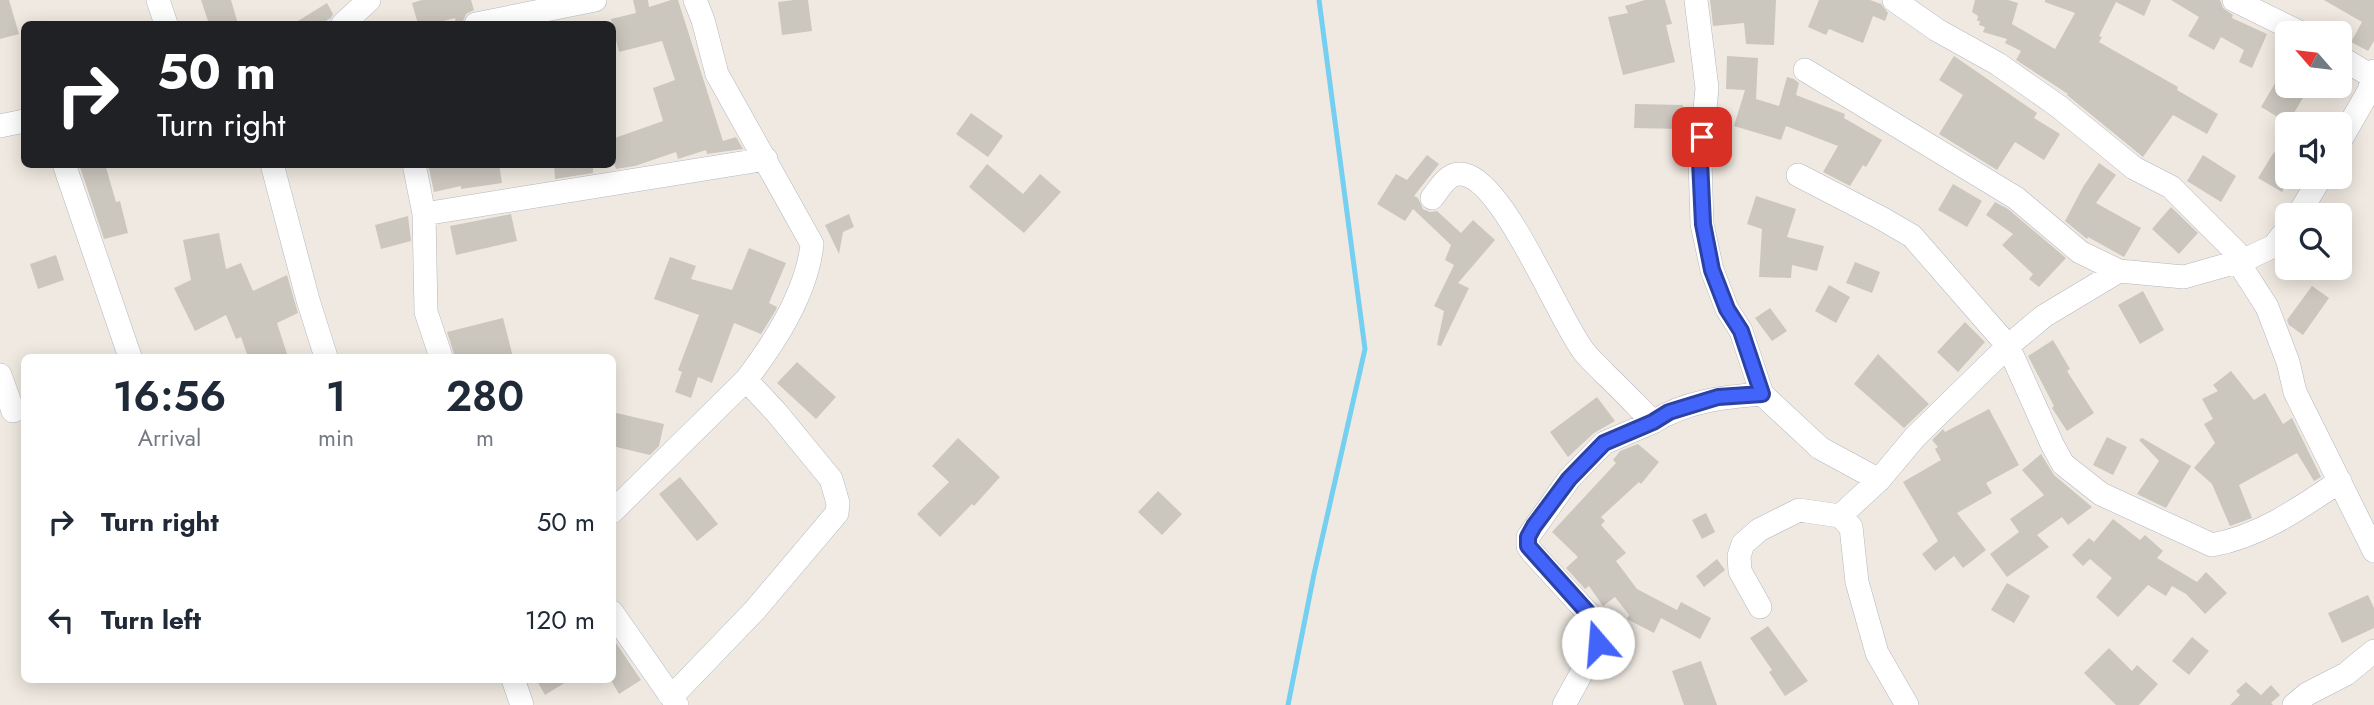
<!DOCTYPE html>
<html lang="en">
<head>
<meta charset="utf-8">
<style>
  :root { --surface:#fff; --page:#f2f2f3; --text:#1f2937; --muted:#747a83 }
  body { margin:0; font-family:Jost,sans-serif; background:var(--page); color:var(--text); height:100vh; display:flex; flex-direction:column; font-size:26px; white-space:nowrap }
  * { box-sizing:border-box; margin:0 }
  p { font-size:23px; color:var(--muted) }
  .icon { flex:none; width:38px; height:38px; fill:none; stroke:currentColor; stroke-width:2; stroke-linecap:round; stroke-linejoin:round }
  .map { position:relative; flex:1; overflow:hidden }
  .side { position:absolute; left:21px; top:354px; width:595px; height:329px; display:flex; flex-direction:column; background:var(--surface); border-radius:10px; box-shadow:0 4px 18px #0003 }
  .side>* { flex:none }
  .hud { position:absolute; left:21px; top:21px; width:595px; height:147px; border-radius:10px; box-shadow:0 4px 18px #0003; background:#202124; color:#fff; overflow:hidden }
  .needle { width:46px; rotate:298deg }
  .fabs { position:absolute; left:2275px; top:21px; display:grid; gap:14px }
  .fabs a { display:grid; place-items:center; width:77px; height:77px; border-radius:10px; background:var(--surface); box-shadow:0 4px 18px #0003; font-size:35px }
  .pin { position:absolute; display:grid; place-items:center; width:60px; height:60px; color:#fff; margin:-30px; border-radius:14px; box-shadow:0 4px 10px #0006 }
  .me { position:absolute; width:77px; margin:-38px; rotate:342deg; stroke-linejoin:round; filter:drop-shadow(0 0 5px #0008) }
  .turn { display:flex; align-items:center; gap:24px; height:147px; padding:0 21px; font-size:32px }
  .turn .icon { width:91px; height:91px; stroke-width:2.5 }
  .turn b { display:block; font-size:49px; line-height:60px }
  .eta { display:flex; justify-content:space-evenly; align-items:center; height:119px; text-align:center }
  .eta b { font-size:42px; font-weight:600; line-height:49px }
  ul { padding:0; list-style:none }
  li { display:flex; align-items:center; gap:21px; height:98px; padding:0 21px }
  li div { flex:1 }
  li b { display:block; font-size:26px }
  li em { font-style:normal }
  .map>svg:first-child { display:block }
</style>
</head>
<body>
<div class="map">
<svg width="2374" height="705" viewBox="0 0 2374 705">
  <rect width="100%" height="100%" fill="#efe9e1"/>
  <g fill="none" stroke-linecap="round" stroke-linejoin="round">
    <path stroke="#75cff0" stroke-width="5" d="M1288 705 1314 574 1365 349 1319 0"/>
  </g>
  <path fill="#cbc7bf" d="M0 0H9L19 34 0 39Z
    M201 0H231L238 24H209Z
    M422 0H471L474 10 466 14 462 24H456L455 18 432 24H418L412 3Z
    M633 0H648L649 7 671 0H678L723 141 736 137 743 149 707 154 706 150 678 159 676 152 635 166 616 169 612 158V139L663 121 653 88 675 80 662 41 619 52 611 19 636 13Z
    M794 0H808L812 31 782 35 778 2Z
    M1645 0H1665L1672 24 1666 25 1675 62 1623 75 1608 17 1628 13 1625 6Z
    M1710 0H1776L1774 45 1746 44 1744 23 1713 26Z
    M1819 0H1870L1881 4 1888 13 1885 21 1873 16 1863 43 1829 29 1826 35 1808 27Z
    M1975 0H2008L2018 3 2012 24 2055 49 2075 13 2045 2V0H2151L2144 16 2116 2 2099 36 2102 37 2099 42 2178 87 2177 90 2218 114 2207 134 2173 115 2143 157 2067 95 2068 94 2016 60 2021 51 2005 43 2007 39 1983 32 1985 27 1979 25 1980 21H1977L1978 16 1972 12Z
    M2171 0H2220L2223 8 2233 15 2232 18 2267 34 2252 68 2239 62 2244 50 2221 37 2214 50 2188 36 2199 17Z
    M2324 0H2374V41L2368 51 2351 42 2362 22Z
    M327 3 333 14 331 18 320 24H293Z
    M1727 56 1758 58 1756 99 1779 106 1787 77 1794 79 1799 83 1796 95 1845 114 1844 118 1882 140 1866 167 1863 165 1850 186 1823 172 1838 146 1786 126 1781 140 1734 126 1745 90 1726 89Z
    M1954 56 2037 113 2034 118 2060 134 2044 160 2015 142 1997 170 1939 134 1963 95 1939 80Z
    M2287 63V86H2310L2288 123 2261 107Z
    M1635 104 1683 105 1682 129 1634 128Z
    M971 113 1003 136 988 157 956 134Z
    M2274 152 2287 160V182L2282 192 2258 178Z
    M1427 155 1439 164 1414 196 1418 198 1423 209 1430 212 1437 211 1461 233 1473 220 1495 240 1458 283 1469 288 1441 346 1437 345 1444 311 1434 306 1454 265 1445 260 1451 245 1413 209 1405 221 1377 204 1396 174 1407 180Z
    M2203 155 2236 176 2221 202 2187 181Z
    M2099 163 2116 175 2096 203 2141 228 2124 257 2088 237 2087 239 2065 221 2083 187Z
    M89 164H105L116 202 120 201 128 233 104 239 80 167Z
    M428 164H499L502 183 461 189V186L434 192Z
    M554 164H593V173L555 179Z
    M987 164 1023 194 1040 174 1061 192 1024 233 969 187Z
    M1953 184 1982 201 1967 227 1938 210Z
    M1756 196 1796 209 1787 237 1824 246 1817 271 1792 265 1791 278 1759 277 1762 229 1747 224Z
    M1995 202 2008 209 2066 258 2039 287 2029 279 2033 274 2002 245 2013 234 1986 215Z
    M2171 207 2198 233 2179 254 2152 229Z
    M511 214 517 241 456 255 450 226Z
    M849 214 854 227 843 232 839 254 825 225Z
    M408 216 411 241 381 249 375 225Z
    M219 233 226 269 241 263 253 291 287 275 298 313 277 323 288 357H248L241 337 236 339 226 315 195 331 174 288 191 280 183 240Z
    M749 248 786 263 769 303 777 307 776 310 761 334 734 323 712 383 698 377 691 398 675 392 682 372 678 370 699 315 654 299 670 257 696 266 691 279 732 290Z
    M56 255 64 280 38 289 30 264Z
    M1855 262 1880 272 1872 293 1846 283Z
    M1829 285 1850 297 1836 323 1815 311Z
    M2312 286 2329 298 2303 335 2289 325 2287 320Z
    M2143 291 2164 330 2140 344 2118 305Z
    M1770 308 1787 331 1772 341 1755 318Z
    M503 318 513 357H455L447 332Z
    M1965 322 1985 342 1958 372 1937 352Z
    M2053 340 2070 369 2067 371 2094 413 2067 431 2052 408 2054 406 2028 356Z
    M1878 354 1929 404 1904 428 1854 384Z
    M797 362 836 397 816 419 777 383Z
    M2231 371 2254 400 2265 393 2283 424 2292 418 2321 477 2314 481 2297 453 2239 485 2252 518 2230 526 2212 484 2194 468 2215 443 2204 424 2213 419 2202 399 2218 391 2213 385Z
    M1597 397 1615 421 1594 433 1568 457 1550 432Z
    M1989 409 2019 465 1986 483 1992 493 1957 513 1986 550 1963 568 1954 556 1935 571 1922 554 1938 541 1903 482 1941 460 1935 449 1938 447 1932 440 1943 429 1945 432Z
    M612 412 664 424 659 446 650 455 612 446Z
    M2107 437 2127 447 2113 475 2093 465Z
    M958 438 1000 477 974 506 972 504 940 537 917 514 949 482 932 466Z
    M2142 438 2191 466 2166 508 2137 494 2159 461 2139 440Z
    M1638 444 1659 462 1641 484 1639 482 1601 517 1605 521 1601 525 1626 553 1616 561 1637 589 1677 610 1681 602 1711 618 1700 639 1661 618 1654 633 1627 619 1629 615 1615 597 1603 606 1589 586 1585 589 1566 568 1578 557 1552 532 1616 463 1613 460 1620 451Z
    M2041 454 2054 475 2092 507 2068 525 2062 517 2037 535 2049 547 2007 577 1990 554 2019 532 2010 519 2044 495 2022 470Z
    M680 477 718 524 697 541 659 494Z
    M1158 491 1182 514 1162 535 1138 512Z
    M1706 513 1715 532 1702 539 1692 520Z
    M2113 519 2140 540 2145 535 2163 551 2157 558 2197 582 2206 572 2227 593 2205 614 2186 594 2172 586 2166 596 2148 585 2118 617 2096 597 2112 578 2090 559 2083 566 2072 555 2089 538 2094 542Z
    M1717 559 1725 570 1704 587 1696 576Z
    M2007 583 2030 596 2014 623 1991 610Z
    M2368 595 2374 608V628L2342 643 2328 613Z
    M1768 626 1808 681 1785 696 1769 672 1772 670 1750 638Z
    M612 637 641 680 619 694 612 682Z
    M2192 637 2209 651 2189 675 2172 661Z
    M2109 648 2132 671 2137 665 2158 684 2139 705H2116L2084 673Z
    M1701 661 1717 705H1684L1672 671Z
    M536 679H571L545 695Z
    M2246 682 2261 695 2271 685 2280 695 2271 703 2273 705H2230L2240 695 2236 691Z"/>
  <g fill="none" stroke-linecap="round" stroke-linejoin="round">
    <g stroke="#b4b7c1" stroke-width="24">
      <path id="minor" d="M158 0 166 24
        M1696 0 1707 88 1700 161 1702 224 1712 270 1727 309 1741 331 1762 394 1820 448 1879 480
        M1894 0 1937 30 1998 64 2058 106 2134 168 2171 187 2244 260
        M2234 0 2301 33
        M343 24 369 0
        M476 24 595 0
        M2340 57 2371 76
        M1805 70 2016 198 2080 252 2119 271
        M0 126 24 121
        M2340 141 2370 89 2371 76 2374 71
        M64 164 130 357
        M272 164 308 300 326 357
        M414 164 424 214 426 312 441 357
        M1798 175 1881 218 1912 236 2008 346 2052 444 2063 464 2101 494 2212 545C2261 536 2300 508 2340 481
        M1432 198C1442 185 1450 168 1469 176 1508 193 1556 312 1582 349 1588 358 1597 365 1604 373 1621 389 1637 406 1653 422 1686 401 1724 397 1762 394
        M424 214 766 159
        M2298 215 2321 177
        M2244 260 2242 268 2267 307 2288 362 2295 392 2374 551
        M0 375 13 411
        M612 512 746 380
        M1760 607 1740 571 1739 556 1743 544 1759 530 1799 510 1840 516
        M612 612 677 705
        M513 679 522 705
        M669 694 679 689 755 610 837 513 838 503 831 479 776 412 746 380C775 342 807 293 812 244L717 74 703 20 695 0
        M1564 705 1598 643 1600 633 1598 624 1532 552 1528 546V537L1569 479 1604 443 1653 422
        M1907 705 1877 653 1857 582 1851 527 1840 516 1879 480 1915 437 2008 346 2044 316 2119 271 2184 277 2244 260 2274 246 2287 229
        M2294 705 2307 694 2346 674 2374 651"/>
    </g>
    <use href="#minor" stroke="#fff" stroke-width="23"/>
  </g>
  <g fill="none" stroke-linecap="round" stroke-linejoin="round">
    <g stroke="#2b41a3" stroke-width="18">
      <path id="route" d="M1598 643 1600 633 1598 624 1528 546V537L1534 526 1569 479 1604 443 1653 422 1669 412 1718 397 1762 394 1741 331 1727 309 1712 270 1703 224 1700 161 1702 137"/>
    </g>
    <use href="#route" stroke="#4264fb" stroke-width="12"/>
  </g>
</svg>
<div class="fabs">
<a><svg class="needle" viewBox="-14 -14 28 28"><path d="M0-13l5 13h-10z" fill="#e53935"/><path d="M0 13l5-13h-10z" fill="#747a83"/></svg></a>
<a><svg class="icon" aria-label="sound" viewBox="0 0 24 24"><path d="M4 9h4l5-4v14l-5-4H4zM17 9q2 3 0 6"/></svg></a>
<a><svg class="icon" aria-label="search" viewBox="0 0 24 24"><circle cx="10" cy="10" r="6"/><path d="M15 15l6 6"/></svg></a>
</div>
<div class="pin" style="left:1702px;top:137px;background:#d93025"><svg class="icon" aria-label="arrive" viewBox="0 0 24 24"><path d="M6 21V4h12l-3 4 3 4H6"/></svg></div>
<svg class="me" style="left:1598px;top:643px" viewBox="-20 -20 40 40"><circle r="19" fill="#fff"/><path d="M0-13L10 11 0 6-10 11z" fill="#4264fb"/></svg>
<div class="hud">
<div class="turn"><svg class="icon" aria-label="right" viewBox="0 0 24 24"><path d="M7 20v-9h11M14 6l5 5-5 5"/></svg><div><b>50 m</b>Turn right</div></div>
</div>
<section class="side">
<div class="eta">
<div><b>16:56</b><p>Arrival</p></div>
<div><b>1</b><p>min</p></div>
<div><b>280</b><p>m</p></div>
</div>
<ul>
<li><svg class="icon" aria-label="right" viewBox="0 0 24 24"><path d="M7 20v-9h11M14 6l5 5-5 5"/></svg><div><b>Turn right</b></div><em>50 m</em></li>
<li><svg class="icon" aria-label="left" viewBox="0 0 24 24"><path d="M17 20v-9H6M10 6l-5 5 5 5"/></svg><div><b>Turn left</b></div><em>120 m</em></li>
</ul>
</section>
</div>
</body>
</html>
